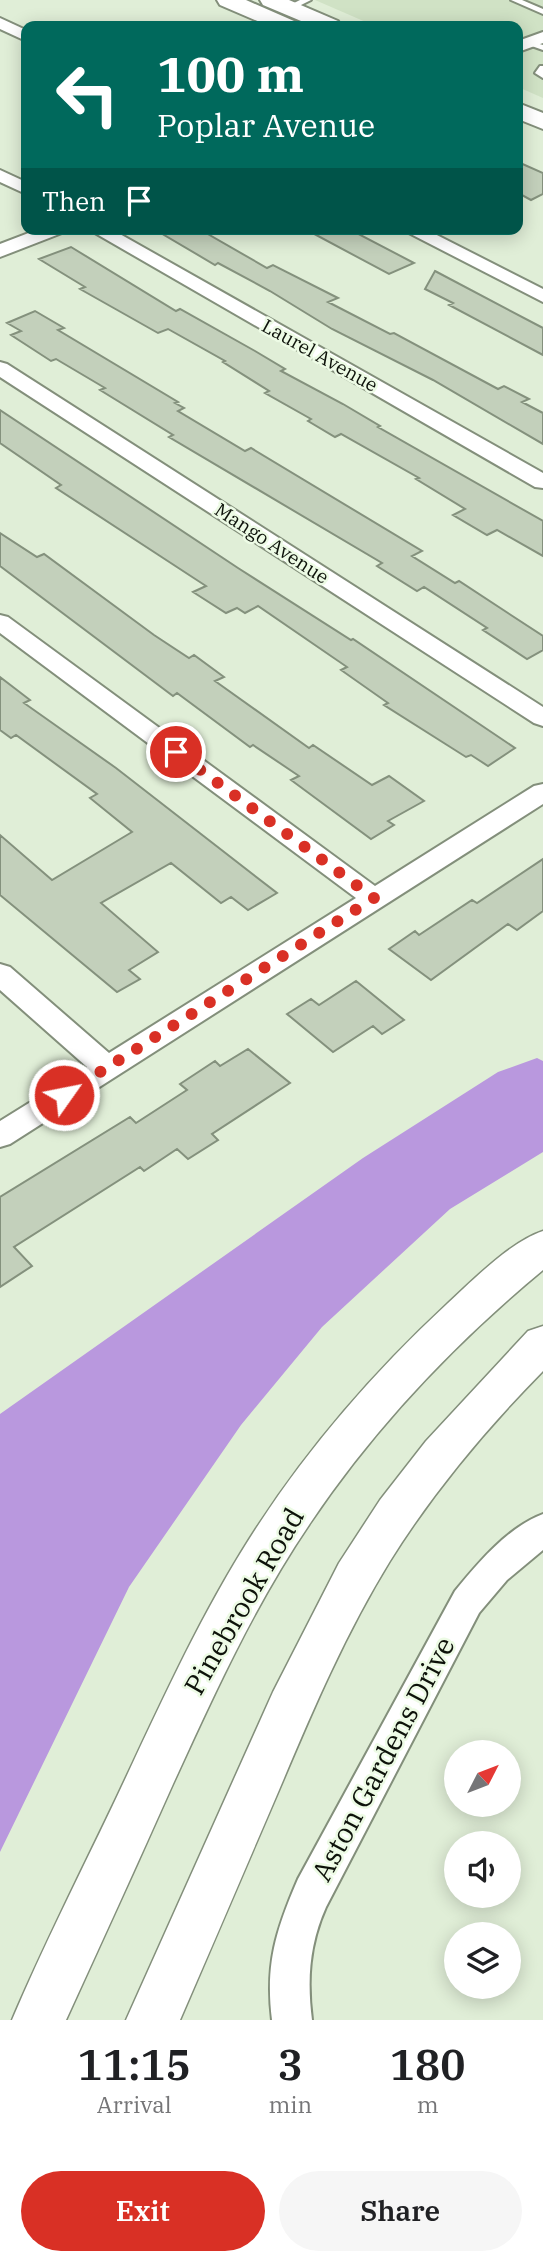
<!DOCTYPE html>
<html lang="en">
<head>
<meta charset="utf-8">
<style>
  :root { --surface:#fff; --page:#f6f6f6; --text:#202124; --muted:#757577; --accent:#d93025 }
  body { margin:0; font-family:"IBM Plex Serif",serif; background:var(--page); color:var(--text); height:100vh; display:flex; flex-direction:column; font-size:26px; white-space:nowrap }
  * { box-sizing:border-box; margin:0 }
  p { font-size:23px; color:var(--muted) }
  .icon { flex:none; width:38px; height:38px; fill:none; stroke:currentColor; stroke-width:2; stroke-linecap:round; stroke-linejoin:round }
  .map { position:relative; height:2020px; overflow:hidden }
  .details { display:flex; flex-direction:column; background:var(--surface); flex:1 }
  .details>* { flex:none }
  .top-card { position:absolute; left:21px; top:21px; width:502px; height:214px; border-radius:14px; box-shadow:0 4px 18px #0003; background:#00695c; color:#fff; overflow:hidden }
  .needle { width:46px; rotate:48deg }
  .controls { position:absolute; left:444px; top:1740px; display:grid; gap:14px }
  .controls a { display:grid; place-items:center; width:77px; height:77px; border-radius:50%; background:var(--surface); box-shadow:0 4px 18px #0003; font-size:35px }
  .pin { position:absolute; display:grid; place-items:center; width:60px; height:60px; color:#fff; margin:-30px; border:4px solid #fff; border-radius:50%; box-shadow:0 2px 7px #0007 }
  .me { position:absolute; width:77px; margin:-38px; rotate:57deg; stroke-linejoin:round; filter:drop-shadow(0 0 5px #0008) }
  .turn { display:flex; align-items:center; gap:24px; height:147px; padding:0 21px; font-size:32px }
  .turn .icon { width:91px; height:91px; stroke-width:2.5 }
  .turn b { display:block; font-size:49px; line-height:60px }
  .then { display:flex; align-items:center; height:66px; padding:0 21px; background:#0003; gap:14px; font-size:26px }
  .eta { display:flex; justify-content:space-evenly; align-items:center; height:119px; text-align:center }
  .eta b { font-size:42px; font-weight:600; line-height:49px }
  .button { display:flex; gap:14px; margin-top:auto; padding:14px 21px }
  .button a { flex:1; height:80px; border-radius:42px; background:var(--accent); color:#fff; font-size:28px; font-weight:600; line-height:80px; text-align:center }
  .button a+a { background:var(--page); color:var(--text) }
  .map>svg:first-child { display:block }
</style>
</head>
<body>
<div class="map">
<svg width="543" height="2020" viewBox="0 0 543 2020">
  <rect width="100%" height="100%" fill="#e0eed7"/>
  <path fill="#d0e2c5" d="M315 0H543V98L518 87V26H375Z"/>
  <path fill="#b998de" d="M537 1058 543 1061V1152L450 1209 322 1327 241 1425 129 1587 0 1852V1414L363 1158 498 1072Z"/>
  <path fill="#c3d0bb" stroke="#84917d" stroke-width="2" d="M518 162 543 173V194L531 200 518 193Z
    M154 229H199L267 268 273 265 338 298 328 302 390 334 394 333 498 389 504 386 529 399 522 402 543 413V444L433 380 332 329 270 291 218 263 215 265Z
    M305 229H349L414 263 389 274Z
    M71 247 176 311 180 309 255 351 285 369 281 371 343 404 380 426 378 427 543 521V556L497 530 487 535 453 515 465 509 416 479 419 478 341 434 335 437 308 421 311 419 265 393 269 391 223 362 225 361 168 329 158 333 80 289 85 287 39 259Z
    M435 271 543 328V355L449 305 453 303 425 289Z
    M35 311 64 328 58 330 178 402 175 403 184 408 178 411 245 451 251 448 422 551 412 556 455 583 459 581 543 636V650L527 659 483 630 487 628 424 587 417 591 377 566 382 563 169 437 173 435 100 390 105 388 56 359 51 361 11 335 21 331 7 323Z
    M0 410 238 568 351 640 353 639 515 748 488 766 471 755 466 757 384 705 388 703 341 670 347 667 258 606 245 613 237 608 226 613 193 592 206 586 56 488 61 485 0 443Z
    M0 533 37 557 44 554 154 635 189 658 194 655 224 677 215 681 309 748 313 745 372 785 389 776 424 801 388 821 394 825 371 839 291 780 299 776 253 745 250 747 177 693 173 696 0 566Z
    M0 677 30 700 24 703 116 768 277 893 248 910 231 897 221 903 171 863 101 903 158 952 129 970 140 979 117 992 0 895V835L52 880 132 832 90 798 97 794 16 735 11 738 0 730Z
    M543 859V911L517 930 508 924 431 980 389 949 415 931 419 935 472 900 477 903Z
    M356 981 404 1020 382 1034 373 1026 333 1052 287 1014 311 999 319 1005Z
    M248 1049 290 1083 212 1134 218 1140 188 1159 177 1149 144 1171 140 1167 14 1247 32 1266 0 1287V1197L130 1117 136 1123 187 1090 180 1084 215 1061 220 1066Z"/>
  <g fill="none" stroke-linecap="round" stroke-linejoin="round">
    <g stroke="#838f7b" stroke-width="4">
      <path id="service" d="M300 0H311L291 10 284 8Z
        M511 0H522L543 9V14Z
        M526 40 543 45V50L526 44Z
        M540 66H543V78L535 73Z"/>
    </g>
    <g stroke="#838f7b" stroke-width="4">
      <path id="minor" d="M0 18 26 30V41L0 29Z
        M543 32V43L518 52V41Z
        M0 170 26 182V194L0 182Z
        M39 229H65L62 233 0 257V244Z
        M88 229H111L543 473V488L535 487Z
        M401 229H425L543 289V302Z
        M0 362 7 364 543 707V726L534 723 0 377Z
        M0 615 8 617 375 886 534 786 543 784V804L10 1144 0 1147V1121L87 1067 0 990V964L10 967 109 1053 356 898 0 633Z
        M543 1514V1550L507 1580 479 1613 326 1907C309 1945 307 1980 312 2020H272C265 1964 276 1930 298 1879L455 1591C478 1563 508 1527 543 1514Z"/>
    </g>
    <g stroke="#838f7b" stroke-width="3">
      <path id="tertiary" d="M543 1231V1270C455 1343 375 1427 311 1522 255 1604 214 1694 173 1784 138 1863 102 1941 66 2020H12C43 1947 79 1876 113 1805 158 1710 201 1612 259 1524 312 1443 376 1370 447 1304 473 1280 510 1242 543 1231Z
        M543 1326V1371C486 1429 433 1492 390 1561 345 1634 312 1712 279 1790 246 1867 213 1944 180 2020H126L273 1692 339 1563 380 1500 426 1441 528 1331Z"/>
    </g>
    <g stroke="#838f7b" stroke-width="4">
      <path id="primary" d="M217 0H246L294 21 297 26H269L220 5Z
        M260 0H289L338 21 341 26H313L263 5Z
        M518 103 543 113V129L518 119Z"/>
    </g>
    <use href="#service" fill="#fff" fill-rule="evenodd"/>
    <use href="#minor" fill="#fff" fill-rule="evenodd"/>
    <use href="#tertiary" fill="#fff" fill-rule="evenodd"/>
    <use href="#primary" fill="#fff" fill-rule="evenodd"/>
  </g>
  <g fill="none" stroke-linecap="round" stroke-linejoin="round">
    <path stroke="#d93025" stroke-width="12" stroke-dasharray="0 21.6" d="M64 1095 374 898 176 752"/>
  </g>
  <g text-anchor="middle" stroke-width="5" stroke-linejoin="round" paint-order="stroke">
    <g font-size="19" fill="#0d120a" stroke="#edfbe5">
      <text transform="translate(320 355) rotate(29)" y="7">Laurel Avenue</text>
      <text transform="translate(272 543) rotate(33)" y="7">Mango Avenue</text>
    </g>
    <g font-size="28" fill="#0d120a" stroke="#edfbe5">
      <text transform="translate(244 1601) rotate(-60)" y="10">Pinebrook Road</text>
      <text transform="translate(383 1759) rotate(-62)" y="10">Aston Gardens Drive</text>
    </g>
  </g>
</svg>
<div class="controls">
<a><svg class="needle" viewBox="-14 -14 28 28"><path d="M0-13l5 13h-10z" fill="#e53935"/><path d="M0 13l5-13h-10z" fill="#757577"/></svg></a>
<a><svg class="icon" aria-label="sound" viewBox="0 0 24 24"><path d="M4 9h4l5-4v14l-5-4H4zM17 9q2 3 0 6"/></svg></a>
<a><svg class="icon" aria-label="layers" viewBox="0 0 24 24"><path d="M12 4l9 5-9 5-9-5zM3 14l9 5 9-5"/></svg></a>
</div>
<div class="pin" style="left:176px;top:752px;background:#d93025"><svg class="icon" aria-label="arrive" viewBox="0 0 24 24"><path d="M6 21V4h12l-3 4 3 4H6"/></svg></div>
<svg class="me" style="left:64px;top:1095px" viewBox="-20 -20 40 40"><circle r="17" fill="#d93025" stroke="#fff" stroke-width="3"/><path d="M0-11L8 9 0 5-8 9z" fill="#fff"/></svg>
<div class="top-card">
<div class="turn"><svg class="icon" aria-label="left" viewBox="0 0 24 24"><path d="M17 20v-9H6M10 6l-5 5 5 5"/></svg><div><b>100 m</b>Poplar Avenue</div></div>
<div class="then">Then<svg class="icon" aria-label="arrive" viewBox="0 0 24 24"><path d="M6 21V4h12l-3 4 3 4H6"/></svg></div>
</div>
</div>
<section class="details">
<div class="eta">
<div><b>11:15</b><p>Arrival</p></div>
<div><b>3</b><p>min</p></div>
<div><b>180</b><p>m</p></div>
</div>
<div class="button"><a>Exit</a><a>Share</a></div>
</section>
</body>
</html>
